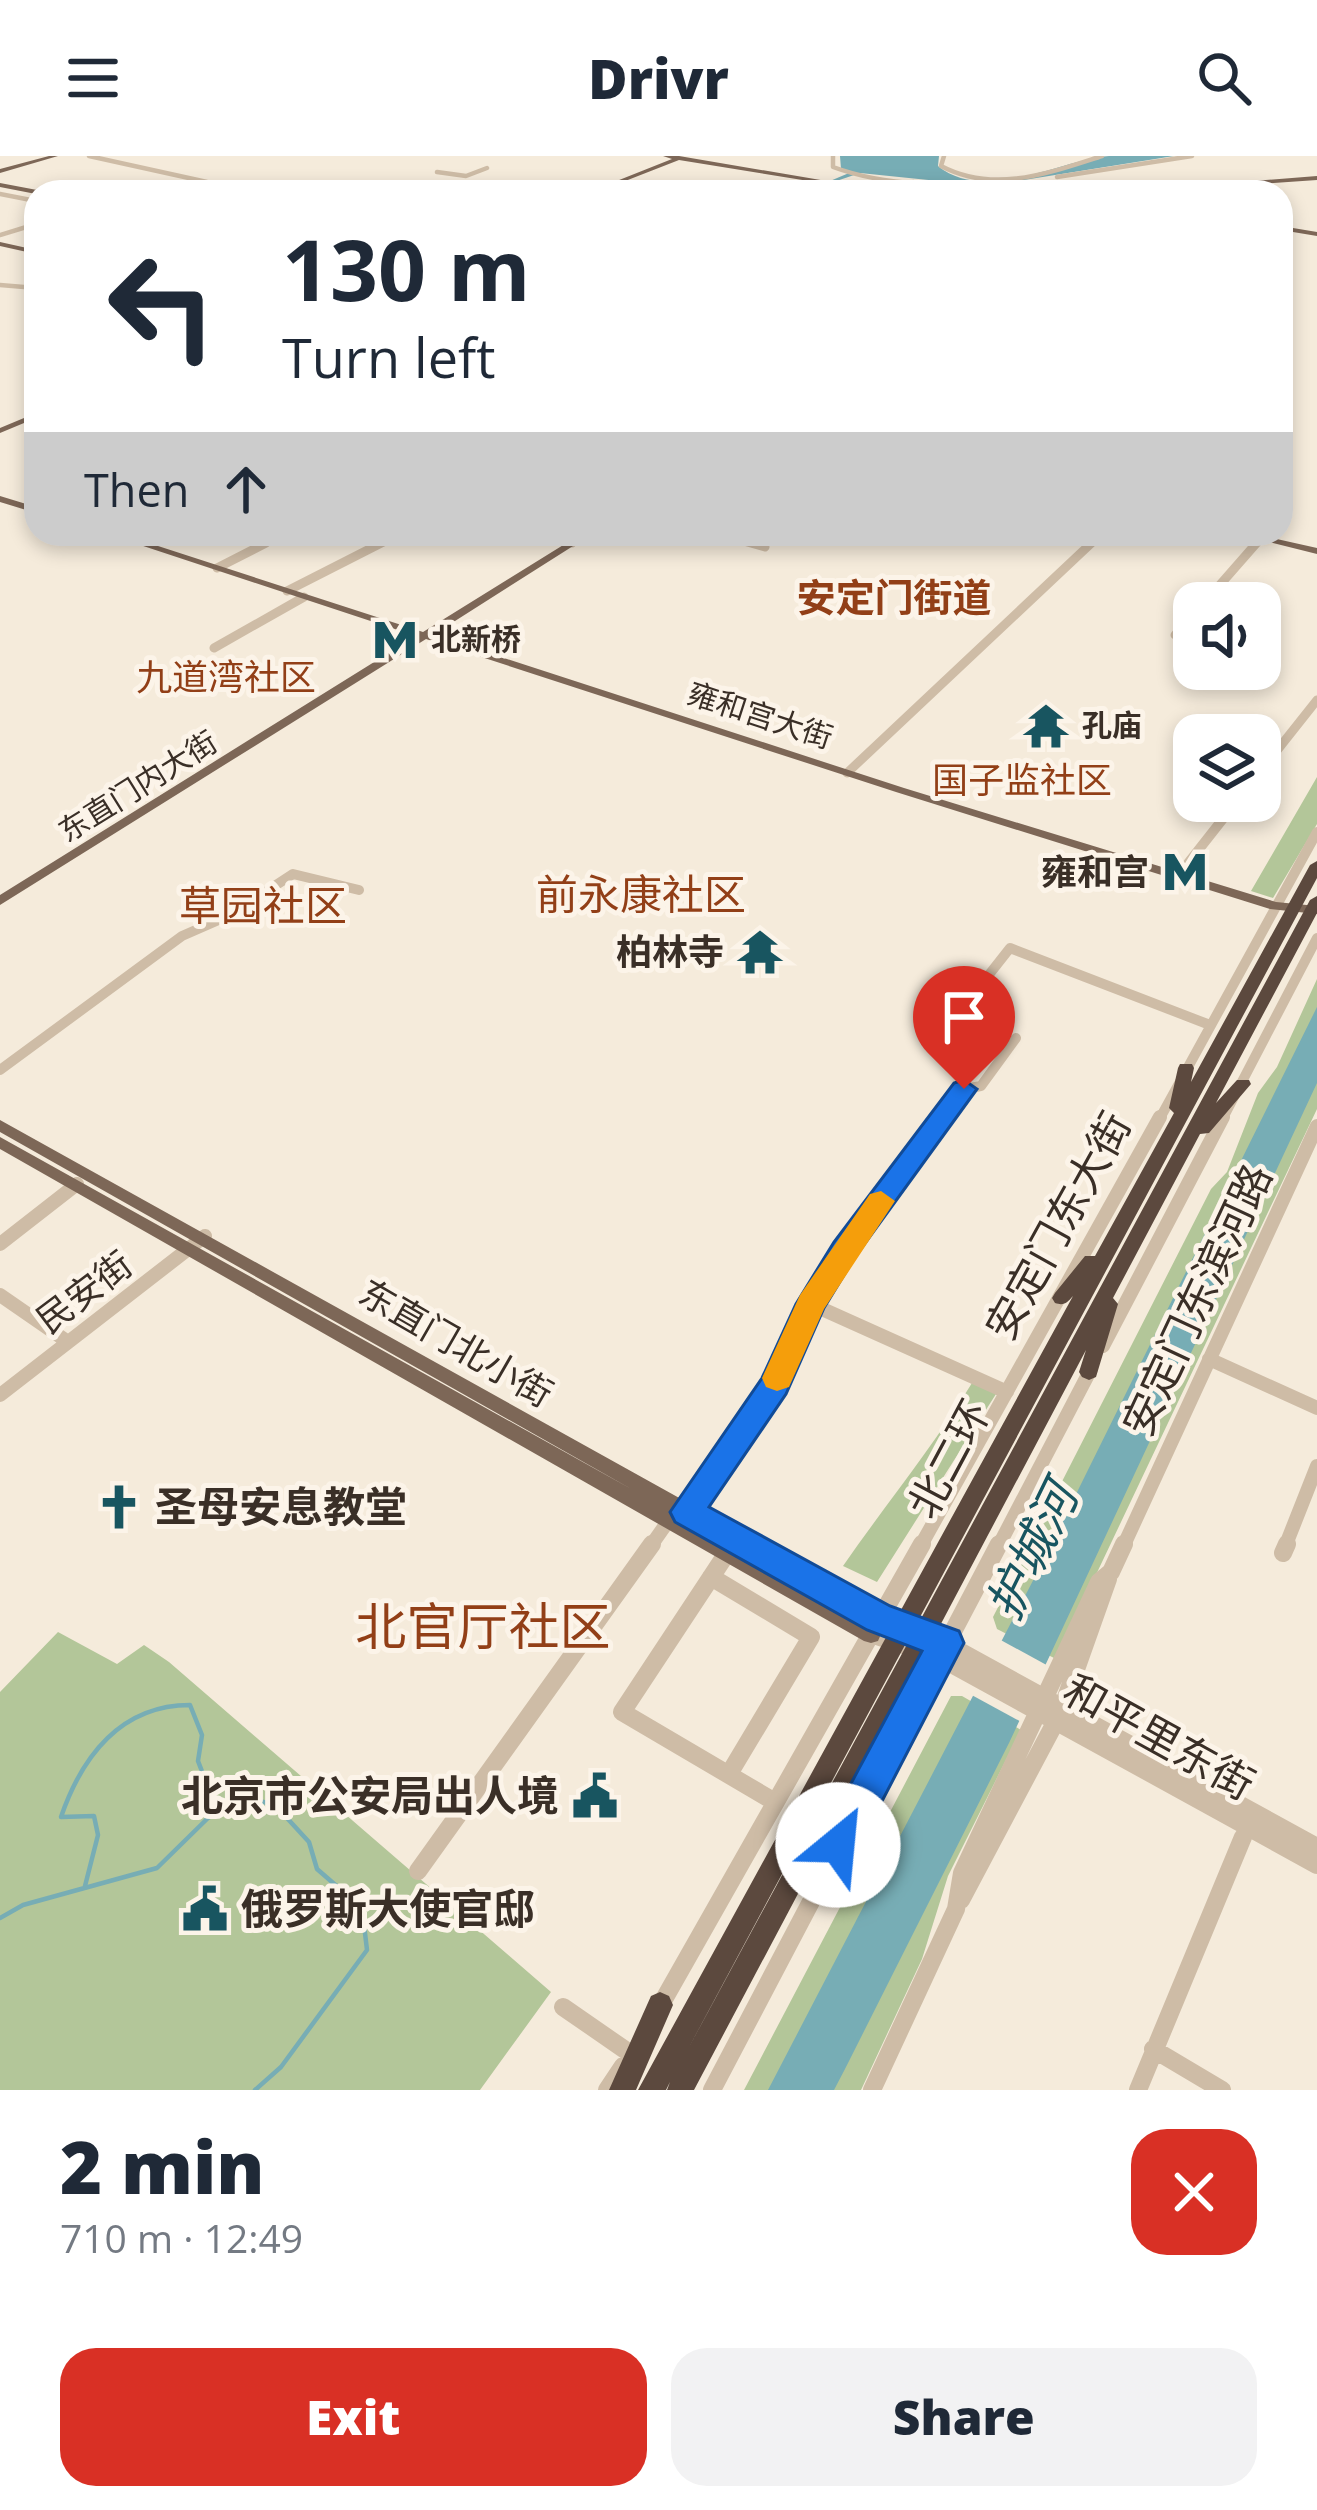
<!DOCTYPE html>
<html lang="en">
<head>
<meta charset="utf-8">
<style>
  :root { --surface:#fff; --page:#f2f2f3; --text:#1f2937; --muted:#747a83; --accent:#d93025 }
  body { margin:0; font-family:"Open Sans","Noto Sans SC",sans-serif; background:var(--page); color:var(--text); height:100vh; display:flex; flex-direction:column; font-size:45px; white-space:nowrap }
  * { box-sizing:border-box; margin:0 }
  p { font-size:39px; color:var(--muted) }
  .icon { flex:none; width:66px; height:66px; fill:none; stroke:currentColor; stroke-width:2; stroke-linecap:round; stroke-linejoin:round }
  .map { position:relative; height:1934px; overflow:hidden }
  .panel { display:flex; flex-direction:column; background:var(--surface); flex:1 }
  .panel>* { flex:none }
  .top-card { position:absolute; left:24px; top:24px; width:1269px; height:366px; border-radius:36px; box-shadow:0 6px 18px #0003; background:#fff; color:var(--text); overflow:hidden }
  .fabs { position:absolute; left:1173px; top:426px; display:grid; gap:24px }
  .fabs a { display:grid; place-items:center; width:108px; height:108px; border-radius:24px; background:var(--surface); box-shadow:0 6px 18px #0003; font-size:60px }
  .pin { position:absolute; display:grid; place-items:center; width:102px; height:102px; color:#fff; margin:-123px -51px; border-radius:50% 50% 50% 0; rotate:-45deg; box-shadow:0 0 12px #0007 }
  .pin .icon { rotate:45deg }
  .me { position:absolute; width:132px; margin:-66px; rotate:28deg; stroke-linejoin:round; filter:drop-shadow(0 0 9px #0008) }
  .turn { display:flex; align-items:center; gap:42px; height:252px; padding:0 60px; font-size:54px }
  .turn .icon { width:156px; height:156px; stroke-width:2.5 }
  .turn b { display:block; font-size:84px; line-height:102px }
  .then { display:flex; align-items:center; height:114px; padding:0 60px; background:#0003; gap:24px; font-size:45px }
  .round { display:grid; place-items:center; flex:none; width:126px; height:126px; border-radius:36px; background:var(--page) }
  .head { display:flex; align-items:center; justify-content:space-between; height:204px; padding:0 60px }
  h1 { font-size:72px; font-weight:800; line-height:90px }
  .cta { display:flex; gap:24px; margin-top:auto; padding:24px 60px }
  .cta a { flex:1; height:138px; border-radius:36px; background:var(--accent); color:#fff; font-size:48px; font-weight:800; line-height:138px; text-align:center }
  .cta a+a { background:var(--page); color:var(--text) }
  header { display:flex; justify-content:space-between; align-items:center; height:156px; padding:0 60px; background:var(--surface); font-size:54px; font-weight:800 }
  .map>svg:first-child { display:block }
</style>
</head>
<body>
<header><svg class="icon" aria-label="menu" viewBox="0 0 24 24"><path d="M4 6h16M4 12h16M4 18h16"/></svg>Drivr<svg class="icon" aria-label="search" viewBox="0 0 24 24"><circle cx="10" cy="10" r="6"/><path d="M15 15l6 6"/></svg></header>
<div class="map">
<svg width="1317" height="1934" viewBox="0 0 1317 1934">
  <rect width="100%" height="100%" fill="#f5ebdb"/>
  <path fill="#b3c699" d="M1317 621V668L1273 742 1251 735Z
    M1317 823V953L1056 1503 997 1473 993 1461 1211 1033 1227 1016 1258 937 1277 911Z
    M972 1227 996 1238 877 1426 843 1410C886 1348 933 1291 972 1227Z
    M58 1476 117 1508 144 1489 169 1506 551 1836 480 1934H0V1536Z
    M951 1540H962L1021 1574 948 1720 922 1803 861 1934H744Z"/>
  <path fill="#77adb5" d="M840 0H939L938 10C985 48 1060 4 1109 0 1130 0 1153 0 1174 0L987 30 860 17 804 36 849 17 841 13Z
    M1317 851V927L1009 1587 845 1913 834 1934H768L1039 1413Z"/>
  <path fill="#f5ebdb" d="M997 1482 1052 1512 1025 1568 968 1537Z"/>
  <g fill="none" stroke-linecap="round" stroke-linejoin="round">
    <path stroke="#77adb5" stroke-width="4.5" d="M85 1730 98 1679 94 1660 61 1661C82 1600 121 1549 190 1549L202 1579 198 1605 208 1631V1658
      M0 1762 23 1749 157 1712 208 1662 244 1641 275 1649 309 1686 317 1713 362 1752 367 1794 281 1911 255 1934"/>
    <path stroke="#cebca6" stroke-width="4.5" d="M89 0 207 26 197 29
      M833 0V11C893 33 957 29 1020 27
      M944 0 941 10C994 38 1049 17 1102 0
      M437 16 466 20 487 12
      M1057 21 1192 0
      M177 36 191 31
      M893 36 913 26
      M0 38 36 45
      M0 79 36 68
      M0 129 36 132"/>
    <path stroke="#cebca6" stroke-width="9" d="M232 378 264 387
      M539 378 572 387
      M719 378 765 391
      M217 412 266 387
      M287 435 399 378
      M1204 447 1261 382
      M1175 479 1194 458
      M214 492 304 441
      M1260 616 1317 544
      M847 617 1101 378"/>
    <path stroke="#cebca6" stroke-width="10" d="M1178 720 1237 645
      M984 825 1010 792 1210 869
      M0 914 182 780 230 759 293 718 359 734
      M941 964 964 933 981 930 1016 882
      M1159 964 1317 676
      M1222 964 1317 782"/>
    <path stroke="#cebca6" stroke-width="14" d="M0 1088 77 1028
      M0 1139 68 1186
      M811 1148 1007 1236
      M1103 1190 1223 961
      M1209 1203 1317 1252
      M0 1239 205 1080
      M687 1356 774 1229 811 1148 845 1093 943 961
      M650 1391 669 1364
      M920 1391 1160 961
      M998 1391 1091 1213
      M1123 1391 1317 970
      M1285 1391 1317 1310"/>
    <path stroke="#cebca6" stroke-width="18" d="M727 1397 622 1556 775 1646
      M1283 1397 1287 1388
      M711 1421 811 1481 729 1618
      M871 1478 939 1501 1317 1709
      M939 1484 1317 1691
      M1063 1550 1108 1423
      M418 1715 652 1388
      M961 1744 1056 1565
      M563 1851 631 1898
      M659 1852 922 1388
      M1153 1893 1222 1934
      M607 1934 623 1910
      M712 1934 999 1388
      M872 1934 956 1753 962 1717 1099 1426 1111 1416 1124 1388
      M1138 1934 1243 1681"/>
    <path fill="#7d6757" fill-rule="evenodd" d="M49 0H58L0 17V13Z
      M663 0H679L891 36H877L679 4 597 36H589L672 3Z
      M1317 20V24L1139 36 1142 34Z
      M0 27 37 34 40 36 36 38 0 31Z
      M1281 70 1317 76V80L1281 74Z
      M0 86 36 94V98L0 90Z
      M36 257V262L0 277V272Z
      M0 340 36 351V357L0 346Z
      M107 378H121L423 476 581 378H592L433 479 904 632 1276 746 1317 750V758L1270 753 896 636 426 483 0 749V739L416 480Z
      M1237 378H1254L1317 392V398Z
      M0 964 886 1457 889 1463 886 1469 878 1472 881 1478 878 1485 871 1487 864 1485 0 993V981L633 1334 0 976Z"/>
    <path fill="#5c493e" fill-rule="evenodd" d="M1317 705V722L688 1893 1310 744 1317 740V757L1216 947 1237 924H1249L1251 928 1209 977 1200 978 1113 1142 1118 1148 1096 1221 1089 1224 1082 1221 1079 1216 1086 1194 694 1934H667L670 1926 666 1934H638L1073 1140C1067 1147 1064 1150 1055 1147L1052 1142 1055 1137 1085 1100H1095L1174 957 1169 952 1178 912 1180 908H1192L1194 912 1191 926 1310 709Z
      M660 1836 669 1840 673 1849 636 1934H609L651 1840Z"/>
  </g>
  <path fill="#1a73e8" stroke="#114b97" stroke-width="3" d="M964 924 977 933 855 1101 824 1152 786 1238 709 1351 890 1450 959 1475 964 1487 852 1703 838 1709 823 1703 818 1689 922 1495 867 1474 675 1366 670 1356 762 1222 796 1148 834 1086 954 927Z"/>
  <path fill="#f59e0b" d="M881 1035 895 1045 824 1153 789 1231 777 1235 766 1231 762 1222 800 1139 870 1038Z"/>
  <defs>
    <g id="metro-bare" transform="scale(3.6)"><path d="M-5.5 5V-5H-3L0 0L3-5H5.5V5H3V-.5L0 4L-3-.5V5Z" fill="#185560" stroke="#fcf4e9" stroke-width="2.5" paint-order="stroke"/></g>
    <g id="temple-bare" transform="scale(3.6)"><path d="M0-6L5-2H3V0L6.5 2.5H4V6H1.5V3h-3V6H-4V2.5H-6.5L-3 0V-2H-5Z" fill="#185560" stroke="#fcf4e9" stroke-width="2.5" paint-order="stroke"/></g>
    <g id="church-bare" transform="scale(3.6)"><path d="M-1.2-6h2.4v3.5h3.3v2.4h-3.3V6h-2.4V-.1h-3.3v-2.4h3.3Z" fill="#185560" stroke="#fcf4e9" stroke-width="2.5" paint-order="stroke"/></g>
    <g id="civic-bare" transform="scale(3.6)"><path d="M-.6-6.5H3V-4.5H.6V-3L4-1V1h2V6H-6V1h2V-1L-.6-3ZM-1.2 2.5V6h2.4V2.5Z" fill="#185560" stroke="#fcf4e9" stroke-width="2.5" paint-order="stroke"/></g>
  </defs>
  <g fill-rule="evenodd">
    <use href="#metro-bare" x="395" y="484"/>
    <use href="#temple-bare" x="1046" y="570"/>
    <use href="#metro-bare" x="1185" y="716"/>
    <use href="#temple-bare" x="760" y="796"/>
    <use href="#church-bare" x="119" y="1351"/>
    <use href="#civic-bare" x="595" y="1640"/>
    <use href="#civic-bare" x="205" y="1753"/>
  </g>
  <g text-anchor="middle" stroke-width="10" stroke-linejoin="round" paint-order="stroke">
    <g font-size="30" font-weight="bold" fill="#3a2f27" stroke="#fcf4e9" text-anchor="start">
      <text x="431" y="494">北新桥</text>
      <text x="1082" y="580">孔庙</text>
    </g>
    <g font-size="30" fill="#3a2f27" stroke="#fcf4e9">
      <text transform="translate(760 560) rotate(18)" y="10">雍和宫大街</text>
      <text transform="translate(138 631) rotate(-32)" y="10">东直门内大街</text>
    </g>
    <g font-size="36" fill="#923f17" stroke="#fcf4e9">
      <text x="226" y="534">九道湾社区</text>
      <text x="1022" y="637">国子监社区</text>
    </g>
    <g font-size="36" font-weight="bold" fill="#3a2f27" stroke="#fcf4e9" text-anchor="end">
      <text x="1149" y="729">雍和宫</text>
      <text x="724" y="809">柏林寺</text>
    </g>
    <g font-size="36" fill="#3a2f27" stroke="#fcf4e9">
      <text transform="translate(84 1136) rotate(-37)" y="13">民安街</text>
      <text transform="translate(456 1187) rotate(30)" y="13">东直门北小街</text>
    </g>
    <g font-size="39" font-weight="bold" fill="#923f17" stroke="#fcf4e9">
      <text x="894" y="456">安定门街道</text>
    </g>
    <g font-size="42" fill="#923f17" stroke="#fcf4e9">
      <text x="641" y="754">前永康社区</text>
      <text x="263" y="765">草园社区</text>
    </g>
    <g font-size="42" fill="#3a2f27" stroke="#fcf4e9">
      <text transform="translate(1058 1070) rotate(-61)" y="15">安定门东大街</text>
      <text transform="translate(1197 1144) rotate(-65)" y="15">安定门东滨河路</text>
      <text transform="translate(949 1303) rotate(-62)" y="15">北二环</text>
      <text transform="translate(1159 1581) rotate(29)" y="15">和平里东街</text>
    </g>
    <g font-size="42" font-weight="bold" fill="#3a2f27" stroke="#fcf4e9" text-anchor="start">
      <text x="155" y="1366">圣母安息教堂</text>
      <text x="559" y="1655" text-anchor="end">北京市公安局出人境</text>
      <text x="241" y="1768">俄罗斯大使官邸</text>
    </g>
    <g font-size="48" font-style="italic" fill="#185560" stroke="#fcf4e9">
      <text transform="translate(1032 1395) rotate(-64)" y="17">护城河</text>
    </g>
    <g font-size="51" fill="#923f17" stroke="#fcf4e9">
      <text x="483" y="1489">北官厅社区</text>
    </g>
  </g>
</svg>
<div class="fabs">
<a><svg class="icon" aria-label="sound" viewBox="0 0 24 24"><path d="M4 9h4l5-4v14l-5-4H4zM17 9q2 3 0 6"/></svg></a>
<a><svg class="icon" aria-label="layers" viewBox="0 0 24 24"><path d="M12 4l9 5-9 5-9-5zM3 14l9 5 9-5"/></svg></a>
</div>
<div class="pin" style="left:964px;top:933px;background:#d93025"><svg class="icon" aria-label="arrive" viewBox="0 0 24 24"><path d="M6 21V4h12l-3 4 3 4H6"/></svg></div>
<svg class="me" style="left:838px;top:1689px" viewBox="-20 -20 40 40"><circle r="19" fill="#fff"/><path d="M0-13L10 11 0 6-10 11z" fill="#1a73e8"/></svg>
<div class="top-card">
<div class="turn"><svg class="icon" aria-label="left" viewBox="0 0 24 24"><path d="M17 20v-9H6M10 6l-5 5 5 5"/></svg><div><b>130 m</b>Turn left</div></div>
<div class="then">Then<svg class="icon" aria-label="ahead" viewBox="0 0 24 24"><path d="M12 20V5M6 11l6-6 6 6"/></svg></div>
</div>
</div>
<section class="panel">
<div class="head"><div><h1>2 min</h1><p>710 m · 12:49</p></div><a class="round" style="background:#d93025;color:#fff"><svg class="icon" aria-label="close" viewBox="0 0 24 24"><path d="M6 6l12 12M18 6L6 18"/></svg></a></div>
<div class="cta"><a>Exit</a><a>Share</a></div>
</section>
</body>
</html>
